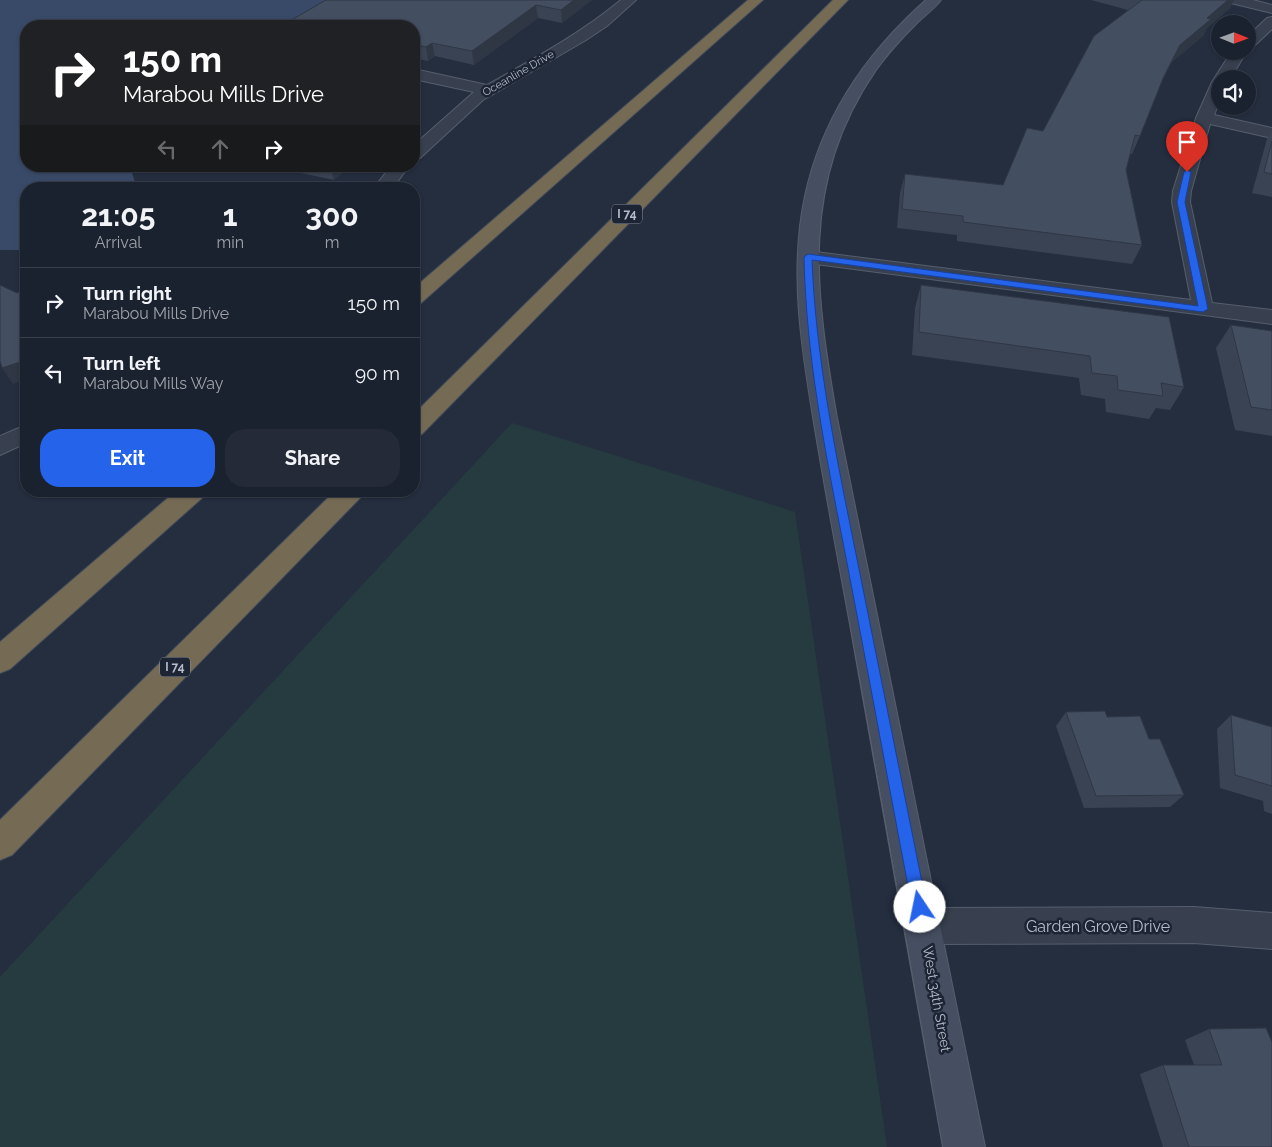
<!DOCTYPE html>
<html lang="en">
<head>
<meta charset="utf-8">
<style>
  :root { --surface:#1b222f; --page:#242a37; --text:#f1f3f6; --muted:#a0a4aa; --line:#393f4b; --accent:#2563eb }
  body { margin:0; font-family:Raleway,sans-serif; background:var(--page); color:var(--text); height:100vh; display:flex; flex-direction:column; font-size:19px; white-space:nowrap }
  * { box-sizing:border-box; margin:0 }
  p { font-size:16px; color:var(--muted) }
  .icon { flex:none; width:28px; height:28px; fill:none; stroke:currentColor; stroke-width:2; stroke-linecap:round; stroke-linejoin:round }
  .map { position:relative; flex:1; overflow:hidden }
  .drawer { position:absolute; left:20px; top:182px; width:400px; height:315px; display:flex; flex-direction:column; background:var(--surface); border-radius:20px; box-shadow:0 1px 4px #0004,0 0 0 1px var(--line) }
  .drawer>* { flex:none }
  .top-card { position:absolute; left:20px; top:20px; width:400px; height:152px; border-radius:20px; box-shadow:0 1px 4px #0004,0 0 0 1px var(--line); background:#202124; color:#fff; overflow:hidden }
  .needle { width:32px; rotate:91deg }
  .controls { position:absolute; left:1211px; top:15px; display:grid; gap:10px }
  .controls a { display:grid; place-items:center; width:45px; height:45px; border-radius:50%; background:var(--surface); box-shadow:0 1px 4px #0004,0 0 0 1px var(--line); font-size:25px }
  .pin { position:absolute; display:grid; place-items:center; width:42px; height:42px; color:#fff; margin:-51px -21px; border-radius:50% 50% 50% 0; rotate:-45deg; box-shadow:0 0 5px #0007 }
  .pin .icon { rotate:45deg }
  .me { position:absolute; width:55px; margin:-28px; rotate:349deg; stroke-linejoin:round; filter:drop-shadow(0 0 4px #0008) }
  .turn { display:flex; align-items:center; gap:18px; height:105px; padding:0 20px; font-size:22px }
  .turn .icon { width:65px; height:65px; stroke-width:2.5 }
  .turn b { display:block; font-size:35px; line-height:42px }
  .lanes { display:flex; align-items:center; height:48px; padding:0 20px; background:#0003; justify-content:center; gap:25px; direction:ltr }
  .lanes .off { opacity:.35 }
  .eta { display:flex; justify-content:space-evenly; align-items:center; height:85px; text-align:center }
  .eta b { font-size:30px; font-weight:700; line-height:35px }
  .primary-button { display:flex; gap:10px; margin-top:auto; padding:10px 20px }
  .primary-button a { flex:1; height:58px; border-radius:20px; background:var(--accent); color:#fff; font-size:20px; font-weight:700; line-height:58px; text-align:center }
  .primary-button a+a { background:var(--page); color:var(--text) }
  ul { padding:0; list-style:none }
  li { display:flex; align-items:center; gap:15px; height:70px; padding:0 20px; border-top:1px solid var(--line) }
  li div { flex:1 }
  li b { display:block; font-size:19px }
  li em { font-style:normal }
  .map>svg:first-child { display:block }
</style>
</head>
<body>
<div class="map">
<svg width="1272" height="1147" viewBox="0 0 1272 1147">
  <rect width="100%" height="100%" fill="#242e3f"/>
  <path fill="#263b40" d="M512 423 795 512 887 1147H0V977Z"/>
  <path fill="#394a68" d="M0 0H413L418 17 295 26H26V166H130L137 189H26V250H0Z"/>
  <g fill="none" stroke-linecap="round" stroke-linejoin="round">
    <g stroke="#565e6d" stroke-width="2">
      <path id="street" d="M621 0H636L607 26 586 40 483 100 420 158 414 159V145L474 92 414 79V69L487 85C533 59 580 34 621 0Z
        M1229 0H1253L1272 5V13L1231 3Z
        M1272 17V29L1253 47 1248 48V36L1267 18Z
        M1232 51H1247L1230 79H1220V100L1214 115 1272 128V138L1210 124 1191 191 1190 202 1212 303 1272 310V324L808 263 801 261 798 257 801 253 808 251 1191 300 1172 202 1173 191 1196 118 1212 82Z
        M391 166H409L392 189H373Z
        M26 425V443L0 455V436Z
        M1194 907 1272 913V949L1194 943 923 944 910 939 905 926 910 913 923 908Z"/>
    </g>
    <g stroke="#565e6d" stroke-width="2">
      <path id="secondary" d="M926 0H941C934 9 924 16 916 24 902 38 888 53 876 70 799 182 815 292 837 418L985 1147H943C912 969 881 791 848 613 837 554 826 495 816 435 803 357 788 275 805 196 822 117 866 53 926 0Z"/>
    </g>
    <g stroke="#434b5a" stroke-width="2">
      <path id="highway" d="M748 0H763L421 303 414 305V288Z
        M833 0H848L422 434 414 436V414Z
        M176 491H206L202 498 10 669 0 673V642Z
        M335 491H364L360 498 12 855 0 860V820Z"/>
    </g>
    <use href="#street" fill="#38404f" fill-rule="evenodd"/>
    <use href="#secondary" fill="#464f62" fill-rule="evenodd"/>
    <use href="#highway" fill="#756b55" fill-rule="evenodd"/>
  </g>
  <path fill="#3a4353" d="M326 0H592L562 23 538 18 474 65 435 56 428 61 414 58V26Z
    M1091 0H1234L1230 8 1206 29 1203 36 1172 62 1159 87 1140 136 1132 154H1130L1126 170 1142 245 1132 264 957 241V235L897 228 900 193 905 174 1003 185 1043 131 1128 10Z
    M1272 130V197L1252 193 1267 139Z
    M284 166H350L334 180 296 172 295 169Z
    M921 285 1184 387 1170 410 1156 408 1149 419 1106 412 1105 399 1081 395 1079 378 912 355 915 308Z
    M1231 325 1272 331V436L1235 430 1216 348Z
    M1066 712 1107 717 1149 739 1184 795 1170 807 1084 808 1056 726Z
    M1231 715 1272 727V814L1264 811 1263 801 1220 788 1217 729Z
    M1209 1029 1272 1147H1163L1140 1074 1163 1065H1194L1185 1040Z"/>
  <path fill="#2f3744" d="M574 0H592L562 23 561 10Z
    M1228 0H1234L1230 8 1206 29 1203 36 1172 62 1156 93 1164 76 1180 45 1207 18Z
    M536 5 538 18 474 65 472 51Z
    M432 43 435 56 428 61 426 47Z
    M330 166H350L334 180Z
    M26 360V379L13 384 2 368Z"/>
  <path fill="#434e61" stroke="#2f3744" d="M326 0H574L561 10 536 5 472 51 432 43 426 47 414 44V26H281Z
    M1142 0H1228L1207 18 1211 19 1180 45 1164 76 1140 136 1135 135 1126 170 1142 245 963 222V216L902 209 905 174 1003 185 1027 128 1043 131 1094 36Z
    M1272 141V174L1264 172Z
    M0 285 17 293 26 288V360L2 368 0 361Z
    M921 285 1169 317 1184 387 1161 383 1163 396 1118 390 1117 376 1092 373 1090 356 919 332Z
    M1231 325 1272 331V410L1251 407Z
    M1105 711 1107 717 1140 716 1149 739H1160L1184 795 1096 796 1066 712Z
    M1231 715 1272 727V786L1235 775Z
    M1266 1028 1272 1042V1147H1189L1163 1065H1222L1209 1029Z"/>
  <path fill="#2563eb" stroke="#184099" d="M1187 170 1191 172 1185 202 1208 309 1203 312 812 260C816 361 837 460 857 559 880 675 904 791 927 907L925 912 920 915 915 912 912 907C890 792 869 677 847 563 827 461 806 360 804 257L808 254 1198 306 1177 202 1184 172Z"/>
  <g text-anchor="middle" stroke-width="5" stroke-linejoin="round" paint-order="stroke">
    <g font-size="11" fill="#b4bbca" stroke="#1d2534">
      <text transform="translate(518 73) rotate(-30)" y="4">Oceanline Drive</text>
    </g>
    <g fill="#1d2534" stroke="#878e9d" stroke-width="1">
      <rect x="612" y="204.5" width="30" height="19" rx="4"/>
      <rect x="160" y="657.5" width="30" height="19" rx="4"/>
    </g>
    <g font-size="12" font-weight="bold" fill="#b4bbca">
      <text x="627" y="218">I 74</text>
      <text x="175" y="671">I 74</text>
    </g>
    <g font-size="14" fill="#b4bbca" stroke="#1d2534">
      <text transform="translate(937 999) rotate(80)" y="5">West 34th Street</text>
    </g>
    <g font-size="16" fill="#b4bbca" stroke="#1d2534">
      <text x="1098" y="932">Garden Grove Drive</text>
    </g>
  </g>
</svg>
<div class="controls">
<a><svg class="needle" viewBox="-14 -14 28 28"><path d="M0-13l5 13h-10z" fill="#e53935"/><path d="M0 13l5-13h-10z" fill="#a0a4aa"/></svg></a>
<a><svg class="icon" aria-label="sound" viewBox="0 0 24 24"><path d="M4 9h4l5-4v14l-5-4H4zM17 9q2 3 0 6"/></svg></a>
</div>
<div class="pin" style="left:1187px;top:172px;background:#d93025"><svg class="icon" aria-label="arrive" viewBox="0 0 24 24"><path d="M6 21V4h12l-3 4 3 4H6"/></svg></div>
<svg class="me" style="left:920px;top:907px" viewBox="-20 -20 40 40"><circle r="19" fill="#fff"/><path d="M0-13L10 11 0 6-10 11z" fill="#2563eb"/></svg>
<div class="top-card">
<div class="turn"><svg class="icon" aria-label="right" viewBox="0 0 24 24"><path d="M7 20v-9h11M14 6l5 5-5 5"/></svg><div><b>150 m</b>Marabou Mills Drive</div></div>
<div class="lanes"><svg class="icon off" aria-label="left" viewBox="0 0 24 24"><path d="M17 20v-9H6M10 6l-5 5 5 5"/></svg><svg class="icon off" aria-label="ahead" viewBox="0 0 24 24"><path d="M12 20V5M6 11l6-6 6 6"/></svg><svg class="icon" aria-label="right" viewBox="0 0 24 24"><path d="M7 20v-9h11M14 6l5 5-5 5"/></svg></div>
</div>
<section class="drawer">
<div class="eta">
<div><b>21:05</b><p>Arrival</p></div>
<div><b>1</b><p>min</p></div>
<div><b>300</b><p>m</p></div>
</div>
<ul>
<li><svg class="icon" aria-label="right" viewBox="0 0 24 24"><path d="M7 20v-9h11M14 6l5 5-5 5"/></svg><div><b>Turn right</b><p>Marabou Mills Drive</p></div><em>150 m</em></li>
<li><svg class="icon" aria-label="left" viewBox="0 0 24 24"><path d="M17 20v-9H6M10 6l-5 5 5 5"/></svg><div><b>Turn left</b><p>Marabou Mills Way</p></div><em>90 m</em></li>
</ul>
<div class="primary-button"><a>Exit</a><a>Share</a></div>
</section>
</div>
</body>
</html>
